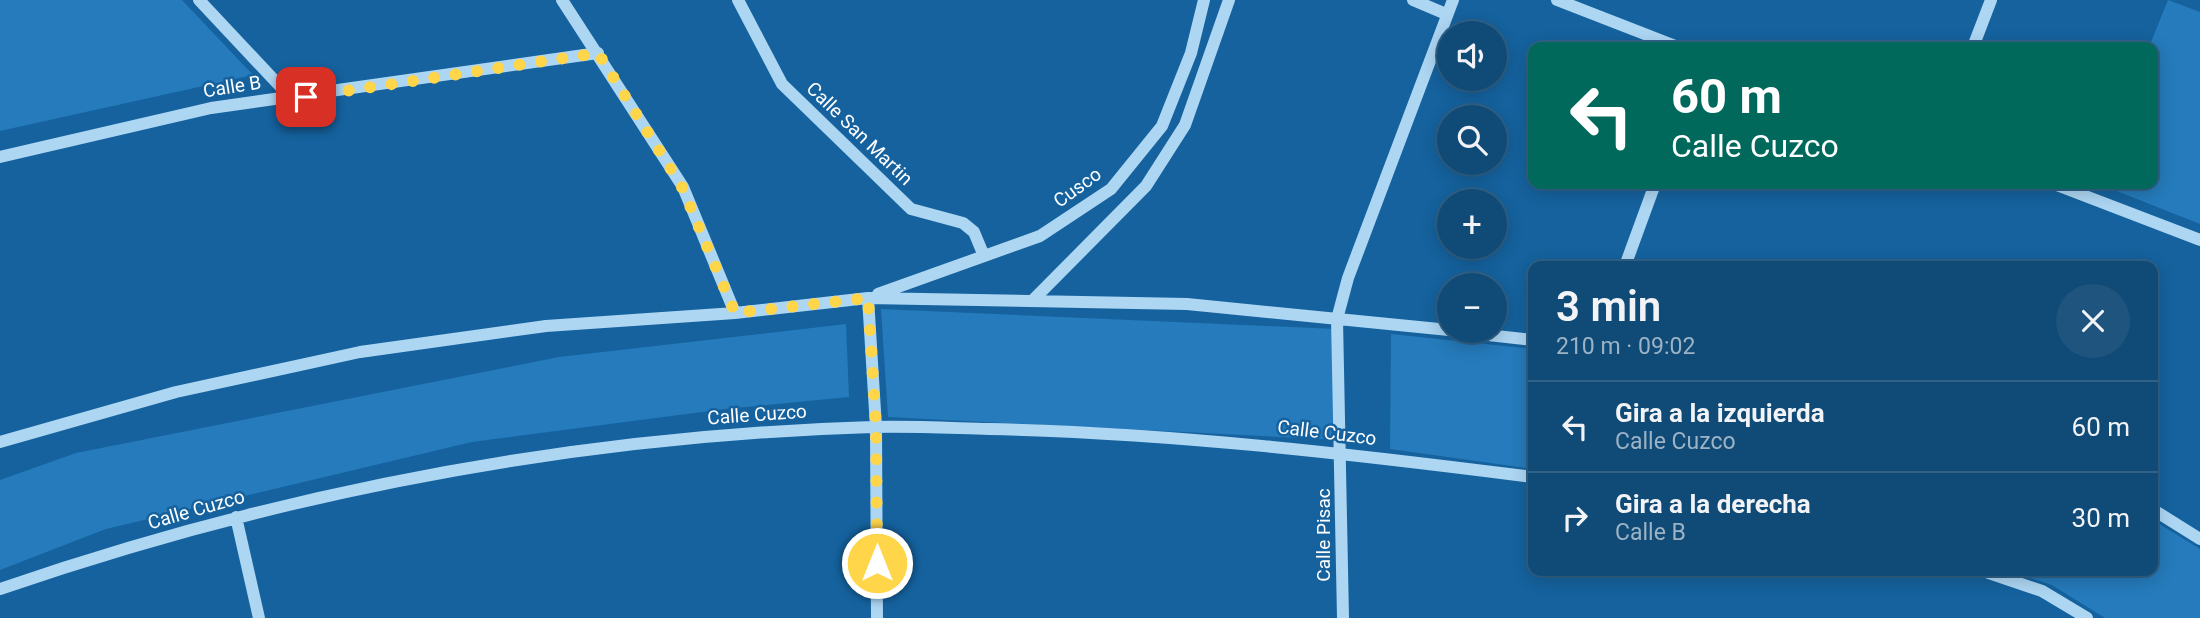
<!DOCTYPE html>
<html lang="es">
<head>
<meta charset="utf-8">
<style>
  :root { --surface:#104a76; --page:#1e547e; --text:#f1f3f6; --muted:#9cb3c5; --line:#306288 }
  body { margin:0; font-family:Roboto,sans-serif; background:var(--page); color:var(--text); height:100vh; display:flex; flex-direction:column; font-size:26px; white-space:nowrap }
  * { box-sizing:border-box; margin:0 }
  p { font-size:23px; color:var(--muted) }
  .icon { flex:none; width:38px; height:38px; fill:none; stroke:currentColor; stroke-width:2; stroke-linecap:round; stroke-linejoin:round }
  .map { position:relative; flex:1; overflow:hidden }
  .details { position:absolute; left:1528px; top:261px; width:630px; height:315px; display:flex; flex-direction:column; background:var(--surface); border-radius:14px; box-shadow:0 4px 18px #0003,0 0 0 2px var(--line) }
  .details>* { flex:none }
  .hud { position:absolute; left:1528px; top:42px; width:630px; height:147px; border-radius:14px; box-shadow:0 4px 18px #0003,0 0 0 2px var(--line); background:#00695c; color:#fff; overflow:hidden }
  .controls { position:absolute; left:1437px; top:21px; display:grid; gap:14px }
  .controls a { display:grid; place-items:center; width:70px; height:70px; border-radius:50%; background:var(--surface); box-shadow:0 4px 18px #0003,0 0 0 2px var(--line); font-size:35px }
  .pin { position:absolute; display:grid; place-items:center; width:60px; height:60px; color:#fff; margin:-30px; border-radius:14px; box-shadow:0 4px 10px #0006 }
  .me { position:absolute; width:77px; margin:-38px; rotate:0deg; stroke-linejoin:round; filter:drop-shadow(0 0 5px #0008) }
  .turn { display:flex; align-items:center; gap:24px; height:147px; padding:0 28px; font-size:32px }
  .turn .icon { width:91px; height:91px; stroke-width:2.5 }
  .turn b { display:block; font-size:49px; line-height:60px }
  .round { display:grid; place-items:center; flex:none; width:74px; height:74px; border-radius:37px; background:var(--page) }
  .overview { display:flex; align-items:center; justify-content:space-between; height:119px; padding:0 28px }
  h1 { font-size:42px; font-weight:600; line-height:52px }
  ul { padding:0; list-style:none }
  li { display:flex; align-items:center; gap:21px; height:91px; padding:0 28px; border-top:2px solid var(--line) }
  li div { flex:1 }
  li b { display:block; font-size:26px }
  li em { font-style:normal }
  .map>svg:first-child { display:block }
</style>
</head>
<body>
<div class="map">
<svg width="2200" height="618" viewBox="0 0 2200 618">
  <rect width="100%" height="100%" fill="#15629e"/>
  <path fill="#257bbb" d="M0 0H182L253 75 0 131Z
    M2168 0 2200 12V224L2099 184H2152V47H2149Z
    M881 309 1336 329 1339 440 888 417Z
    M846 324 849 397 725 409 472 442 106 529 0 570V480L76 453 559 357Z
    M1391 334 1533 349V469L1390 449Z
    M2153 520 2200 549V618H2105L2052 585 2009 571 2152 570Z"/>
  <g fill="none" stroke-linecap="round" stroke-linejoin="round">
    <path stroke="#add6f3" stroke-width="12" d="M199 0 291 98
      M562 0 683 187 735 313
      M738 0 782 84 911 209 963 223 974 232 984 256
      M1413 0 1446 14
      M1557 0 1678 47
      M1973 47 1991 0
      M0 157 211 108 598 53
      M2054 184 2200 240
      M1625 266 1655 184
      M878 294 1040 236 1111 189 1162 126 1191 53 1204 0
      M868 298 876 427 877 618
      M1034 299 1146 186 1185 125 1229 0
      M1452 331 1533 340
      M0 442 176 392 360 352 546 326 735 313 868 298 1187 304 1449 330
      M2152 509 2200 539
      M236 517 259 618
      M1980 570 2042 591 2087 618
      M0 589C282 492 573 436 872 427 911 426 950 428 989 429 1172 433 1352 454 1533 477
      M1343 618 1337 319 1348 278 1453 0"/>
  </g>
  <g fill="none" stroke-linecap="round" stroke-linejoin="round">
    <path stroke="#ffd54a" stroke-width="12" stroke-dasharray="0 21.6" d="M306 97 598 53 682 187 735 313 868 298 876 427 877 563"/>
  </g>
  <g text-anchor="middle" stroke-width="5" stroke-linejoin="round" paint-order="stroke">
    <g font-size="19" fill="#fff" stroke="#15629e">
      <text transform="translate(232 86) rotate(-9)" y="7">Calle B</text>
      <text transform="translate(860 133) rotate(44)" y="7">Calle San Martin</text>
      <text transform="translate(1077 187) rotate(-36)" y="7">Cusco</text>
      <text transform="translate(757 414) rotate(-4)" y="7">Calle Cuzco</text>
      <text transform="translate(1327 432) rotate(7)" y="7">Calle Cuzco</text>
      <text transform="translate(196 509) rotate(-16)" y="7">Calle Cuzco</text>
      <text transform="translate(1323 535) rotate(-90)" y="7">Calle Pisac</text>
    </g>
  </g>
</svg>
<div class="controls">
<a><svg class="icon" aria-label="sound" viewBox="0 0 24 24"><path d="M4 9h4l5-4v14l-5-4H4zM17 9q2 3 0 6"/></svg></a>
<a><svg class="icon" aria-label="search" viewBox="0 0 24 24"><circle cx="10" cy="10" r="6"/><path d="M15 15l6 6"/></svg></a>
<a>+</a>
<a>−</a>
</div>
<div class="pin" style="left:306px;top:97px;background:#d93025"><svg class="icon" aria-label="arrive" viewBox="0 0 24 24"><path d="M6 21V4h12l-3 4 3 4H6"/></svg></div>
<svg class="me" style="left:877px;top:563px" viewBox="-20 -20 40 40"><circle r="17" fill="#ffd54a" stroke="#fff" stroke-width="3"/><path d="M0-11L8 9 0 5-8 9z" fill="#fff"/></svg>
<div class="hud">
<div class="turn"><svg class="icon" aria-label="left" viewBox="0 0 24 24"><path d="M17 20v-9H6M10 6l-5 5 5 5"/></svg><div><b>60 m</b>Calle Cuzco</div></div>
</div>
<section class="details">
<div class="overview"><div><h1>3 min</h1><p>210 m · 09:02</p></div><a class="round"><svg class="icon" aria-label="close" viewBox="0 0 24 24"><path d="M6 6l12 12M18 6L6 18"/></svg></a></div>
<ul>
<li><svg class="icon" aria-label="left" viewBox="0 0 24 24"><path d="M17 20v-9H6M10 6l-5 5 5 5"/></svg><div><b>Gira a la izquierda</b><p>Calle Cuzco</p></div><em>60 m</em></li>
<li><svg class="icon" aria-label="right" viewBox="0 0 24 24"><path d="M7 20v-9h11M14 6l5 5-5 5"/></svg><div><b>Gira a la derecha</b><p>Calle B</p></div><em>30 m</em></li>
</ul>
</section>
</div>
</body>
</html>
